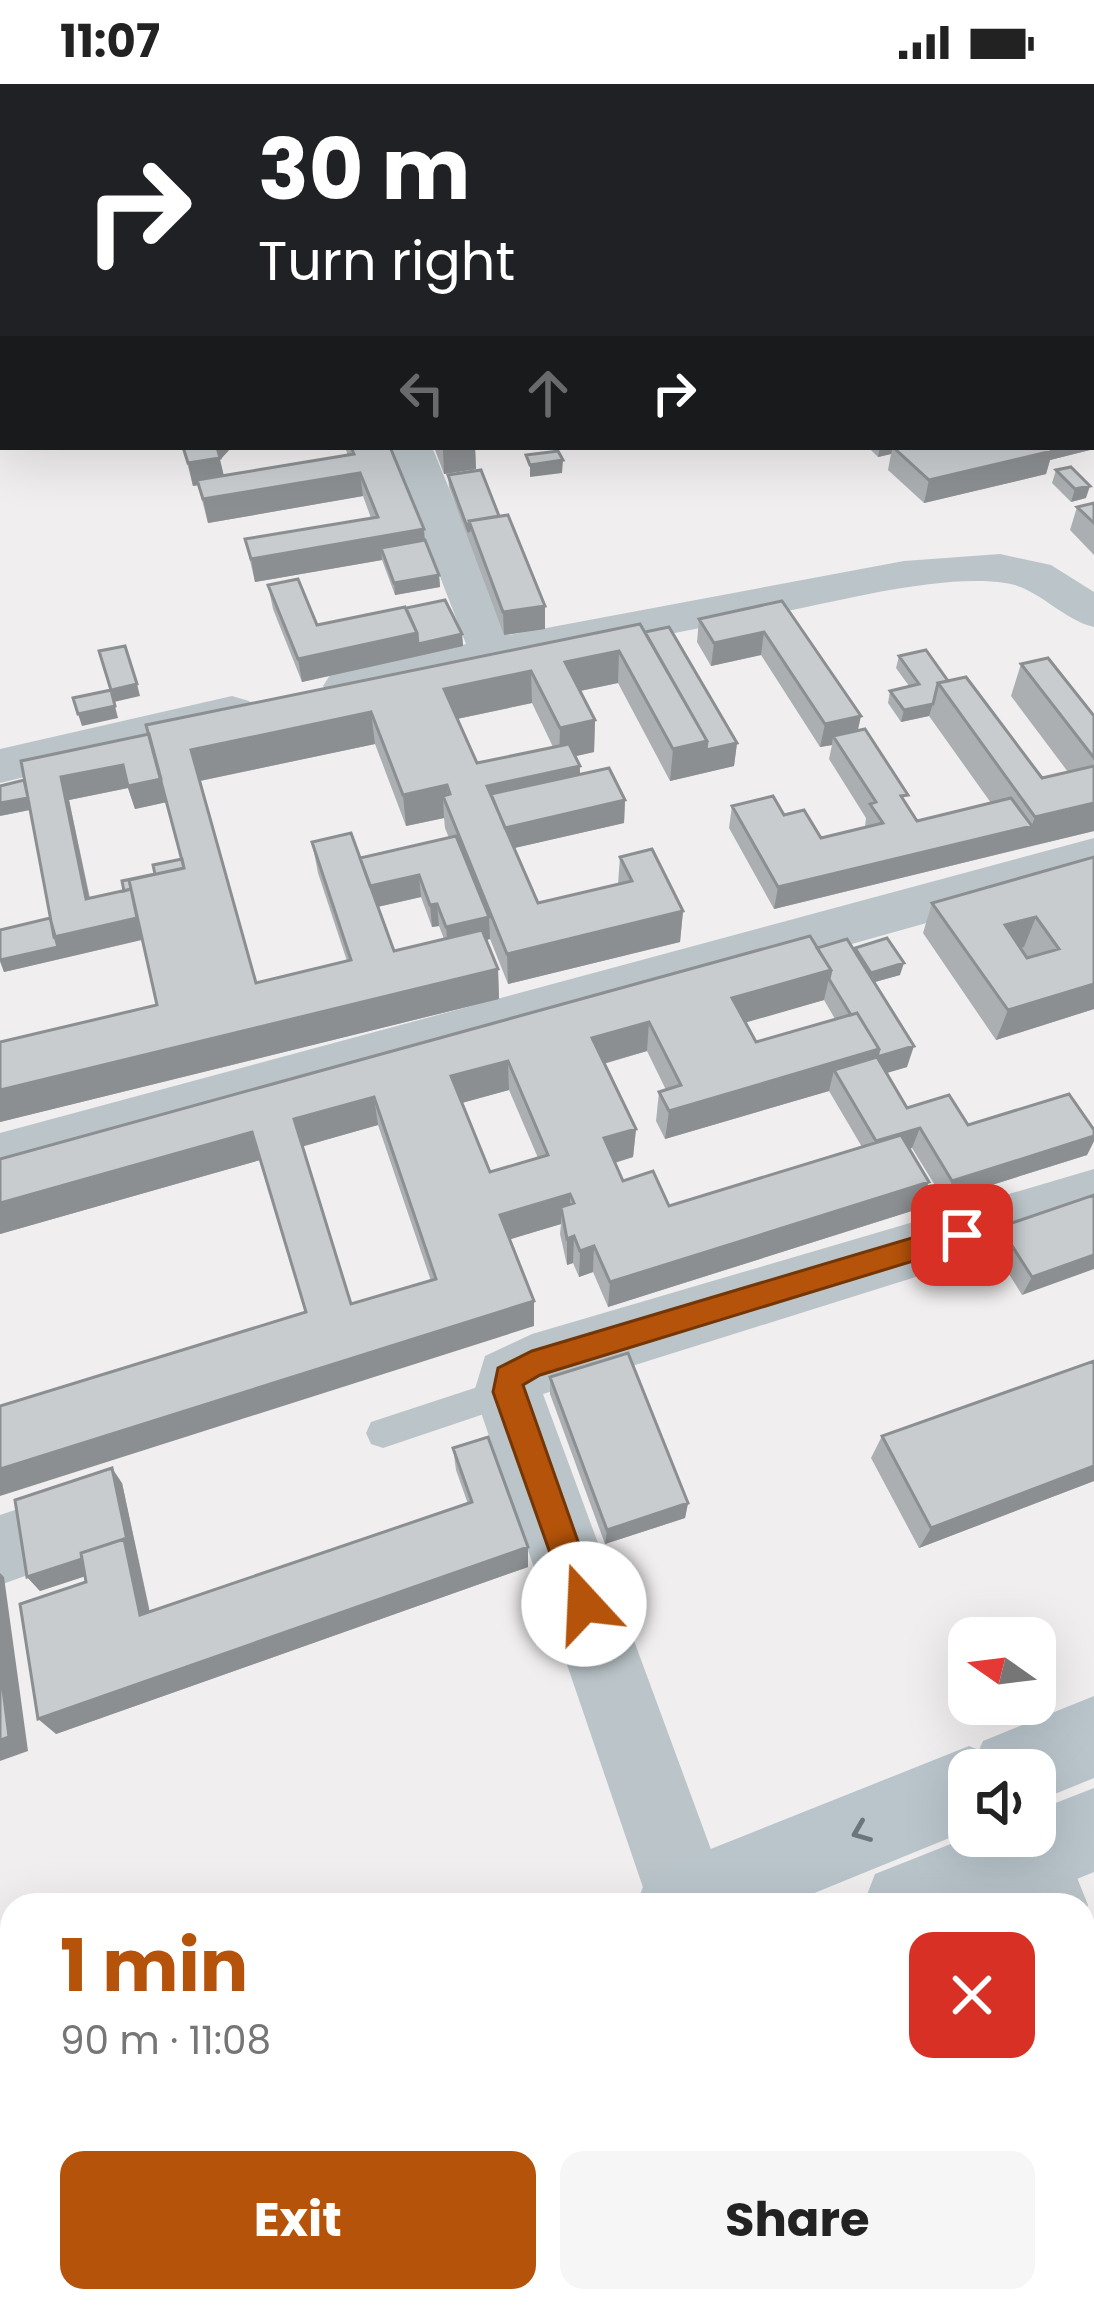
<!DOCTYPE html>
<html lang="en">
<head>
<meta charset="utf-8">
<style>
  :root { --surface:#fff; --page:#f6f6f6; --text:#222; --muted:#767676; --accent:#b45309 }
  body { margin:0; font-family:Poppins,sans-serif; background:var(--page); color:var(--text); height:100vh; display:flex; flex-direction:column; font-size:45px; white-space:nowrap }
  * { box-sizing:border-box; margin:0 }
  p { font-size:39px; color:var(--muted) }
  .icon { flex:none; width:66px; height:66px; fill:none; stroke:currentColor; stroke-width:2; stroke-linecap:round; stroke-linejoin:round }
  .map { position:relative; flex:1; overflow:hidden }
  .details { position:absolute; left:0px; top:1809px; width:1095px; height:420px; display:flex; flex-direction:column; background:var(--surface); border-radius:36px 36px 0 0; box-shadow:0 12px 48px #0002 }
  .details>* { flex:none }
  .banner { position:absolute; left:0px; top:0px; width:1095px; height:366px; box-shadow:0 12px 48px #0002; background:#202124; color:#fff; overflow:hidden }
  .needle { width:78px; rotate:284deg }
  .controls { position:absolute; left:948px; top:1533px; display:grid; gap:24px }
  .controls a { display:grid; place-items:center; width:108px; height:108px; border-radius:24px; background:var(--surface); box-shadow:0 12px 48px #0002; font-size:60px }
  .pin { position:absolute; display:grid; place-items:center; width:102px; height:102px; color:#fff; margin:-51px; border-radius:24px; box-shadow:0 6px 18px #0006 }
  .me { position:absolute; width:132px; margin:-66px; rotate:340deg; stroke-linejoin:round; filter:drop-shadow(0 0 9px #0008) }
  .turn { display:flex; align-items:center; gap:42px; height:252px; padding:0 60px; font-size:54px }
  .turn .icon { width:156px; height:156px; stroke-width:2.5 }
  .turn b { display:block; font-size:84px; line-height:102px }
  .lanes { display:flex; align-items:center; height:114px; padding:0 60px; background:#0003; justify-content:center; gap:60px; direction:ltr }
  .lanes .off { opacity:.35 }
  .round { display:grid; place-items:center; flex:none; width:126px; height:126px; border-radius:24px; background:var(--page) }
  .overview { display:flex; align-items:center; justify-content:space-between; height:204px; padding:0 60px }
  h1 { font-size:72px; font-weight:700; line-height:90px; color:var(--accent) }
  .cta { display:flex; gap:24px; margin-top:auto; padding:24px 60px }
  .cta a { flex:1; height:138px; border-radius:24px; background:var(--accent); color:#fff; font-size:48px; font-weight:700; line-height:138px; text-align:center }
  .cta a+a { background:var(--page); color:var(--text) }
  .status { display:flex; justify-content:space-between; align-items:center; height:84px; padding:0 60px; background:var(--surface); direction:ltr }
  .status svg { height:33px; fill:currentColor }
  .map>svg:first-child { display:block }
</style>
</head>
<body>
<div class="status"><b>11:07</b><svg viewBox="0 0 49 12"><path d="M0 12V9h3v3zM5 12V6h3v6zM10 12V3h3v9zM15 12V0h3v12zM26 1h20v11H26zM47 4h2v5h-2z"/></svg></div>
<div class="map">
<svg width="1094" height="2229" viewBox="0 0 1094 2229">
  <rect width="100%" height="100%" fill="#f0eeef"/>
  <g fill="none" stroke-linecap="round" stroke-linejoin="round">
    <path fill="#bbc5c9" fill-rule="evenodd" d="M508 1293 520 1298 524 1308 520 1318 383 1364 371 1360 366 1349 371 1338Z
      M1046 1746 1060 1751 1088 1821 1083 1832V1821H1048L1027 1765 1032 1752Z
      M1083 1837 1094 1842V1904L1083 1900Z
      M281 2217H348L343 2229H276Z"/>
    <path fill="#bbc5c9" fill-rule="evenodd" d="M452 0H497L450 3Z
      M785 0H819L821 3H787Z
      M390 363H432L509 551 904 477 1000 470 1051 481 1094 508V543C1061 535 1038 503 1005 499 943 490 849 515 787 527 640 556 493 584 347 618L330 613 323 602 330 591 466 560Z
      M232 612 249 617 257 628 249 639 0 699V665Z
      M1094 754V792L0 1099V1049Z
      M1094 1085V1137L543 1310 730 1817 729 1821H649L474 1308 485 1272 532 1250Z
      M21 1424 47 1434 57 1459 47 1484 0 1501V1431Z
      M55 2217H149L151 2229H57Z"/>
    <path fill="#b9c5cb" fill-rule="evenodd" d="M1094 1612V1694L1035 1718V1686H969V1746L785 1821H636L648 1790 969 1662 979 1666 983 1657Z
      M1094 1704V1788L1013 1821H863L875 1790 971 1752H1035V1727Z
      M12 2003V2097L0 2101V2007Z
      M12 2130V2217H38L0 2229V2135Z"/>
  </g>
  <path fill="#acafb2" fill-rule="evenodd" d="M165 0H453L436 3H180L179 1 167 3Z
    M513 0H561L564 3H516Z
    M572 0H652L654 3H575Z
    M678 0H736L735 3H682Z
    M813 0H889L888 3H817Z
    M964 0H1066L1049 3H967Z
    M1094 344V365L1050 376 1046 390 924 419 888 386 891 370 878 373 868 363H1092Z
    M183 363 220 376 224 392 348 372 345 363H390L439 491 440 503 395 511 382 476 255 498 245 455 371 434 363 412 208 439 198 401 193 402Z
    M434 363H475L476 385 444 390Z
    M1056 386 1086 414 1071 418 1052 399Z
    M448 391 499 432 545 545 504 551 449 403Z
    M1094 419V471L1070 446 1077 423Z
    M268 501 317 541 406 524 462 550 463 562 302 598 273 525Z
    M782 517 857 647 917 737 991 719 929 632 901 638 888 619 890 607 909 602 896 584 899 572 948 597 1042 694 1068 688 1011 612 1021 580 1094 632V747L774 825 729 744 732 722 784 731 821 754 865 743 866 734 829 675 832 661 820 663 761 571 711 582 697 558 699 535Z
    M645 548 737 659 734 682 670 697 618 599 580 607 595 636 594 668 575 672 580 682V691L625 716 624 739 514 764 538 819 618 800 620 773 683 827 680 858 508 900 490 855 486 856 498 885 499 915 0 1038V958L157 921 142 856 4 888 0 878V846L50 834 30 726 0 732ZM532 619 553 663 477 679 457 635ZM375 660 406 742 444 734 445 744 449 754 360 774 312 758 318 789 347 877 256 899 200 697ZM128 704 135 725 167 718 182 775 124 807 90 814 69 716ZM421 813 432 843 439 842 444 855 394 867 378 823Z
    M1094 773V925L996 956 923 849 932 819Z
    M817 864 854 866 900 891 874 898 907 983 886 989 907 1024 968 1041 1094 1046V1057L1087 1071 944 1116 912 1064 909 1065 918 1125 608 1223 593 1188 579 1193 573 1179 567 1181 560 1150 561 1140 509 1155 534 1242 306 1228 260 1076 0 1150V1075ZM824 916 835 935 756 958 745 938ZM647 967 666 1006 659 1008 656 1037 665 1055 829 1007 862 1063 669 1122 623 1097 615 1079 633 1073 636 1045 604 980ZM509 1006 538 1074 490 1088 462 1019ZM378 1041 431 1197 351 1220 303 1062Z
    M1094 1111 1022 1211 991 1161 1000 1143Z
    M1094 1276V1397L919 1464 871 1374 882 1352Z
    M550 1293 688 1419 685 1434 605 1460 550 1310Z
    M453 1364 528 1463V1483L56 1650 86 1498 85 1492 40 1507 27 1493 122 1399 150 1528 468 1420 456 1386Z
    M1094 2155V2229H936L962 2217H1083V2160Z"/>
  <path fill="#8c8f91" d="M185 0H236L237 3H185Z
    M335 0H453L436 3H318Z
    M710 0H736L735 3H705V1Z
    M913 0H951L942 3H912Z
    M1066 0H1094V15L1092 16V3H1049Z
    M1092 344H1094V365L1050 376 1046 390 924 419 929 396 1040 363H1092Z
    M216 363H232L220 376 225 397 193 402 188 379Z
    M466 363H475L476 385 444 390 443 366Z
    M880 363H893L891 370 878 373Z
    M563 376 562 389 530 393V381Z
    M360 389 363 412 208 439 203 415Z
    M1090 402 1086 414 1071 418 1075 405Z
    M424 445 426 469 381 464 382 476 255 498 251 475Z
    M439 491 440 503 395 511 394 499Z
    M545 522V545L504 551 503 528Z
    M764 548 761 571 711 582 714 559Z
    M417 549 419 572 302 598 298 575Z
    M462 550 463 562 419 572 418 560Z
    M619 567 618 599 565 610V578Z
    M531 587 532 619 447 637 444 605Z
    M137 600 140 612 114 618 111 606Z
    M933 620 929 632 901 638 904 626Z
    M115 622 118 634 82 642 78 630Z
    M371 628 375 660 199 697 191 666Z
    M861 632 856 655 833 652 832 661 820 663 825 640Z
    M595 636 594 668 559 676 560 644Z
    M707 657 737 659 734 682 670 697 673 665Z
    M123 681 161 695 167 718 135 725 128 704 69 716 94 837 86 815 61 693Z
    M580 682 579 714 496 732 487 702Z
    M447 701 449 726 443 712 444 734 406 742 403 711Z
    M30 713 34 725 0 732V719Z
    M625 716 624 739 502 767V744Z
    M1094 719V747L1023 764 1035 733Z
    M1032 742 1023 764 774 825 778 803Z
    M419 791 421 813 372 824 369 802Z
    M134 816 145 855 4 888 0 876Z
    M437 820 439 842 432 843 430 821Z
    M683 827 680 858 508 900 507 870Z
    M489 833 490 855 448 865 446 843Z
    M1036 833 1024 863 993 872 1005 841Z
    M904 879 900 891 868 900 871 889Z
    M498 885 499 915 0 1038V1006Z
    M831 886 824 916 727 944 732 914Z
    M1094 900V925L996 956 1008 926Z
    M649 938 647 967 591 983 592 954Z
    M914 962 907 983 870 994 877 973Z
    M879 965 870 994 834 986 829 1007 665 1055 669 1027Z
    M508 977 509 1006 454 1021 451 992Z
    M374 1013 378 1041 301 1063 294 1035Z
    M920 1044 912 1064 870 1077 876 1057Z
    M636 1045 633 1073 603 1082 604 1054Z
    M252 1048 260 1076 0 1150V1119Z
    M1094 1052V1057L1087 1071 944 1116 952 1097Z
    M929 1098 918 1125 608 1223 610 1198Z
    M570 1110V1137L561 1123V1140L501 1158 500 1131Z
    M574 1152 573 1179 567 1181V1155Z
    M594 1162 593 1188 579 1193 580 1167Z
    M1094 1171V1185L1022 1211 1032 1193Z
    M534 1217V1242L0 1412V1385Z
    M1094 1382V1397L919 1464 931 1444Z
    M112 1384 122 1399 154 1549 140 1531 129 1478 40 1507 27 1493Z
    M688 1419 685 1434 605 1460 607 1446Z
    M528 1463V1483L56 1650 38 1635Z
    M0 1489 4 1493 28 1667 0 1677Z"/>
  <path fill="#c8cccf" stroke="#8c8f91" stroke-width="3" fill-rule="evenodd" d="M64 0H120L122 3H66Z
    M247 0H335L318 3H249Z
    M534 0H561L564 3H537Z
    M594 0H652L654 2 598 3Z
    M761 0H787L790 3H764Z
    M843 0H877L880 3H847Z
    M996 0H1066L1049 3H1000Z
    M1094 60V110L1092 111V61Z
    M1092 241 1094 243V297H1092Z
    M183 363H217L220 374 188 379Z
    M351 363H390L424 445 251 475 245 455 378 433 360 389 203 415 197 396 354 370Z
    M893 363H1049L1052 367 929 396Z
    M558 367 563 376 530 381 526 371Z
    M1071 383 1090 402 1075 405 1056 386Z
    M481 386 499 432 469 437V448L448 391Z
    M1094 419V439L1077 423Z
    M508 431 545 522 503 528 469 437Z
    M425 456 439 491 394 499 381 464Z
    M298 495 317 541 405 523 417 549 298 575 268 501Z
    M445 516 462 550 418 560 417 549 406 524Z
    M782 517 861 632 825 640 764 548 714 559 699 535Z
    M640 540 707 657 673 665 619 567 565 578 595 636 560 644 531 587 444 605 477 679 569 660 580 682 487 702 538 819 632 797 620 773 652 765 683 827 507 870 443 712 450 710 447 701 403 711 371 628 191 666 256 899 351 876 312 758 351 749 394 867 482 846 498 885 0 1006V958L157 921 129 796 184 784 146 641Z
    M669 543 737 659 706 666 707 657 645 548Z
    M125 562 137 600 111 606 115 622 78 630 73 614 111 606 99 567Z
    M926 566 948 597 938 599 933 620 904 626 890 607 919 600 899 572Z
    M1048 574 1094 632V674L1021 580Z
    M966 593 1042 694 1094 682V719L1035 733 938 599Z
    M865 645 908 711 901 712 917 737 1011 714 1032 742 778 803 732 722 773 712 784 731 804 726 821 754 883 739 870 720 876 718 833 652Z
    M149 650 161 695 128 702 123 681 61 693 86 815 131 805 137 834 54 853 21 677Z
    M609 684 625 716 505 744 491 710Z
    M24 696 28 714 0 719V702Z
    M456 752 489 833 446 843 437 820 430 821 419 791 370 802 360 774Z
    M1094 773V900L1008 926 932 819ZM1036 833 1059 865 1027 874 1005 841Z
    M182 775 184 784 129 796 131 805 124 807 122 797 155 790 153 781Z
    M50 834 58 863 0 876V846Z
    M810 852 831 886 732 914 756 958 857 929 879 965 669 1027 659 1008 681 1001 649 938 592 954 636 1045 604 1054 623 1097 653 1087 669 1122 901 1051 929 1098 610 1198 594 1162 580 1167 574 1152 567 1155 561 1123 574 1119 570 1110 500 1131 534 1217 0 1385V1322L306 1228 252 1048 0 1119V1075ZM508 977 548 1071 490 1088 451 992ZM374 1013 436 1195 351 1220 294 1035Z
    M887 854 904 879 871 889 855 864Z
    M847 855 914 962 877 973 879 965 857 929 851 931 829 895 831 886 817 864Z
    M877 973 907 1024 949 1011 968 1041 1069 1010 1094 1046V1052L952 1097 920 1044 876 1057 834 986Z
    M1094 1111V1171L1032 1193 1000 1143Z
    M628 1269 688 1419 607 1446 550 1293Z
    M1094 1277V1382L931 1444 882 1352Z
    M488 1353 528 1463 38 1635 20 1520 86 1498 81 1469 124 1455 140 1531 472 1418 453 1364Z
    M112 1384 128 1461 124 1455 81 1469 82 1475 27 1493 15 1416Z
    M0 1582 9 1653 0 1656Z
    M1094 2170V2229H969L994 2217H1083V2175Z"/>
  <defs><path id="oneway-chevron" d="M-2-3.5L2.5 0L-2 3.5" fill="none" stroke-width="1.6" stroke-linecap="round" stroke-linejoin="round" transform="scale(3)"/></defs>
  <use stroke="#6a767b" href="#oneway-chevron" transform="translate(861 1748) rotate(158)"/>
  <path fill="#b45309" stroke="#753606" stroke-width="3" d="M962 1139 972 1143 976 1151 972 1159 540 1291 523 1301 600 1520 595 1531 584 1536 572 1531 493 1308 498 1284 532 1267Z"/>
</svg>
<div class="controls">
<a><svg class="needle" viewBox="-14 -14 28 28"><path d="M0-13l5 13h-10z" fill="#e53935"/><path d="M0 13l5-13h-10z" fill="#767676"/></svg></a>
<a><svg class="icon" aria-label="sound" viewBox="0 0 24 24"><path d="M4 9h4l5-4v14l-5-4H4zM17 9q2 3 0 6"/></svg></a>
</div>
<div class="pin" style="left:962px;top:1151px;background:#d93025"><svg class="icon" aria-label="arrive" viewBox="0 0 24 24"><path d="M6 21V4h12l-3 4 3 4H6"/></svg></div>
<svg class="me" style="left:584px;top:1520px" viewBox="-20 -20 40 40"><circle r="19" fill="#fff"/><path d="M0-13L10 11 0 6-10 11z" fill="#b45309"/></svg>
<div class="banner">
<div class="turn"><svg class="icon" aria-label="right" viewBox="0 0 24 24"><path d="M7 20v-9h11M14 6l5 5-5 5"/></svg><div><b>30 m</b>Turn right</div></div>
<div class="lanes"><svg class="icon off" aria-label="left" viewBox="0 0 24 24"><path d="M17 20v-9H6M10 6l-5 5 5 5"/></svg><svg class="icon off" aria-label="ahead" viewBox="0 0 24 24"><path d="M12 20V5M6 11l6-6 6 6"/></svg><svg class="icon" aria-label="right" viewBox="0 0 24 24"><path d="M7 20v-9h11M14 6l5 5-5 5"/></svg></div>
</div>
<section class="details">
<div class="overview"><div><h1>1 min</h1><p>90 m · 11:08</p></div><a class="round" style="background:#d93025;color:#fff"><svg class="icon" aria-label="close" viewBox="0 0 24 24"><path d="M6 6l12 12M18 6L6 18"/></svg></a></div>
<div class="cta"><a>Exit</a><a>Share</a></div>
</section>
</div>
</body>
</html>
